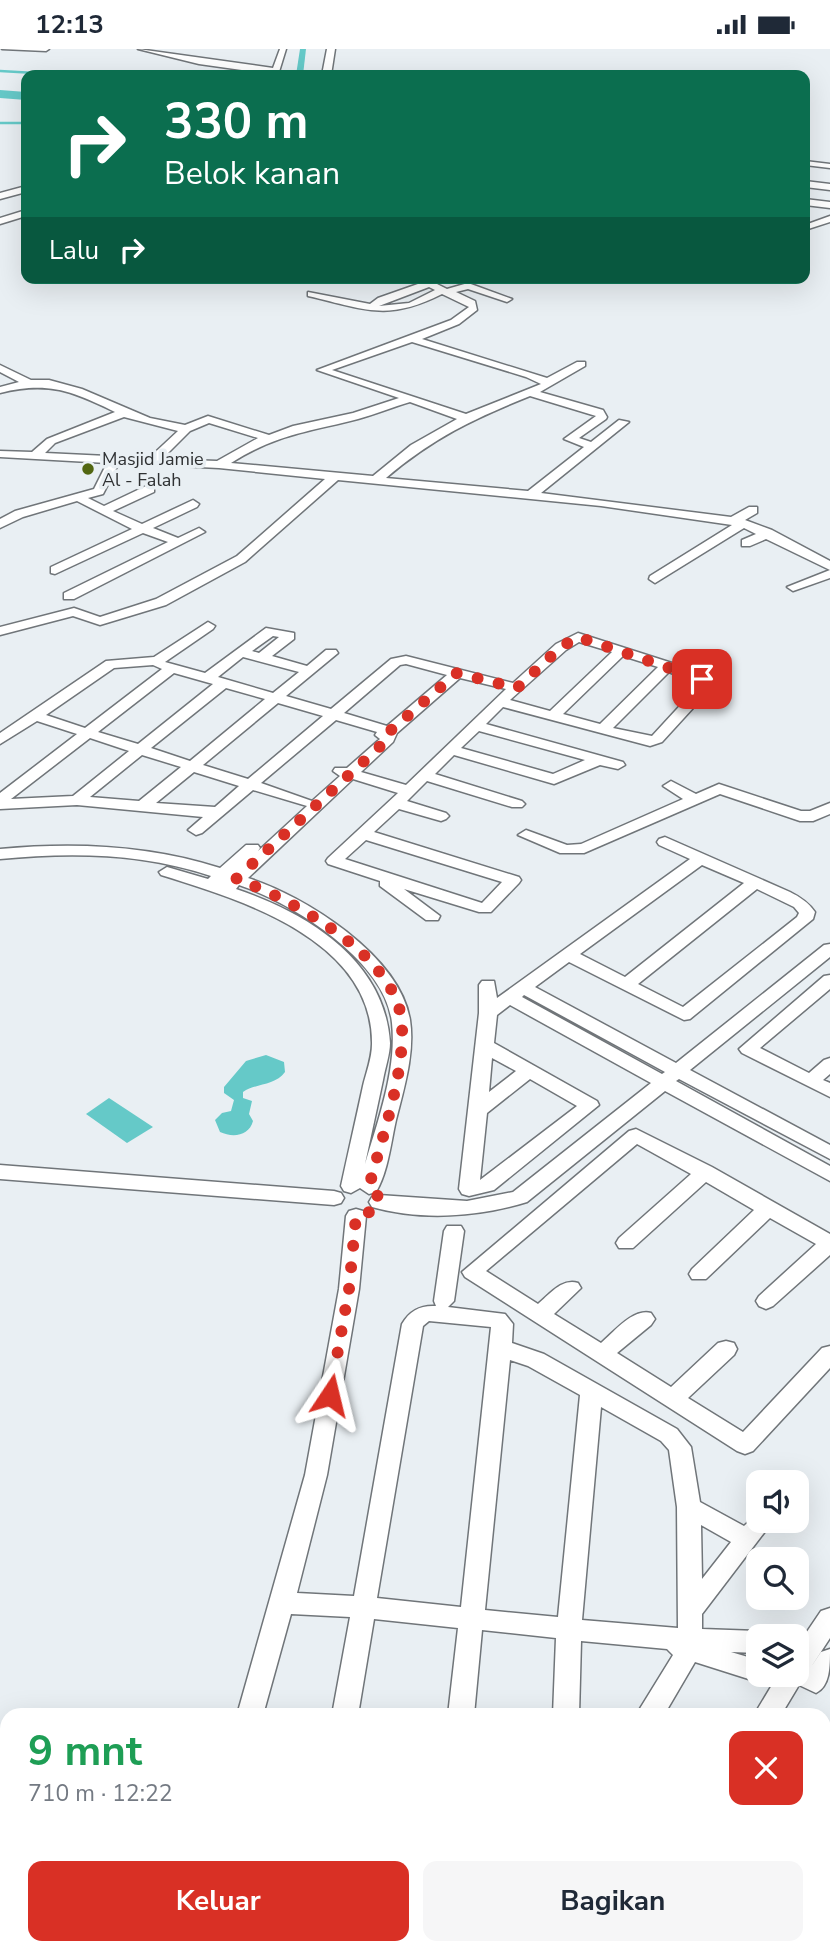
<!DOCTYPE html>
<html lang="id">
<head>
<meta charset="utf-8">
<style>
  :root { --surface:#fff; --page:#f6f6f7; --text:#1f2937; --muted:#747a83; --accent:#d93025 }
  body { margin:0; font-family:"Nunito Sans",sans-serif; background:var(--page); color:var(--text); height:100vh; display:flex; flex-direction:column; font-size:26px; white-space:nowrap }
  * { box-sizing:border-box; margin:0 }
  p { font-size:23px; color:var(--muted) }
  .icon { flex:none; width:38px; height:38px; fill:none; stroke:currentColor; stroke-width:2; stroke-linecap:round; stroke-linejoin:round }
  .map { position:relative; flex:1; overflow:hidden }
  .details { position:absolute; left:0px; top:1659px; width:831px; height:247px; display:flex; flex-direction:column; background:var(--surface); border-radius:21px 21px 0 0; box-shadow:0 7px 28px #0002 }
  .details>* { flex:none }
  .banner { position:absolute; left:21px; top:21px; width:789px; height:214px; border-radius:14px; box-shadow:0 7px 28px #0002; background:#0b6e4f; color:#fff; overflow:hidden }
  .controls { position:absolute; left:746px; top:1421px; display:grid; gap:14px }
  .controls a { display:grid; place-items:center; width:63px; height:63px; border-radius:14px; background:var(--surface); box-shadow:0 7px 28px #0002; font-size:35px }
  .pin { position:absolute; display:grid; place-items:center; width:60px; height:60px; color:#fff; margin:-30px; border-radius:14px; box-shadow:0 4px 10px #0006 }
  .me { position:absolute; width:77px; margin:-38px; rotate:10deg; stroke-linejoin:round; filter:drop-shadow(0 0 5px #0008) }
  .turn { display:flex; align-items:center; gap:24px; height:147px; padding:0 28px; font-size:32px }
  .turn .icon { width:91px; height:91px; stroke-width:2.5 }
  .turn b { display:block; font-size:49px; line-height:60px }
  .then { display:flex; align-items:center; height:66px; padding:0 28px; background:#0003; gap:14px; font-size:26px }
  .round { display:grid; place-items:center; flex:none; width:74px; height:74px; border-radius:14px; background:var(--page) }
  .overview { display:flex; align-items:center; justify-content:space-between; height:119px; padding:0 28px }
  h1 { font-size:42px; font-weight:700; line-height:52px; color:#1e9e55 }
  .primary-button { display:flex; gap:14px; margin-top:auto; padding:14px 28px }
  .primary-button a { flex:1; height:80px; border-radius:14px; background:var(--accent); color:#fff; font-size:28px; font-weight:700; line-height:80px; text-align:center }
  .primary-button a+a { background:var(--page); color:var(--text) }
  .status { display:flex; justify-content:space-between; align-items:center; height:49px; padding:0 35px; background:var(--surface); direction:ltr }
  .status svg { height:19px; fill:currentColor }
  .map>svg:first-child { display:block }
</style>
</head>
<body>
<div class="status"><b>12:13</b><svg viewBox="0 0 49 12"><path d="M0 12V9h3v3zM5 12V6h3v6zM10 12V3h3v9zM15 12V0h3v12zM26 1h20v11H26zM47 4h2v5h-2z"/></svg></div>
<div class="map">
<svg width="830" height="1905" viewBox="0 0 830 1905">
  <rect width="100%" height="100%" fill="#e9eff3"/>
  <path fill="#65c9c8" d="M266 1006 284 1013 285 1023C275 1037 256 1034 243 1043V1049L252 1052 249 1065 253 1072C249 1087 233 1089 220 1083L215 1071 222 1064 231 1062 234 1051 224 1044V1038L246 1012Z
    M109 1049 153 1078 127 1094 86 1065Z"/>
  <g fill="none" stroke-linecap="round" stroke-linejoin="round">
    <path stroke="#65c9c8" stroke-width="2.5" d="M0 22 71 26
      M0 74H26"/>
    <path fill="#65c9c8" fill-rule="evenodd" d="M300 0H306L303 26H296Z"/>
    <path fill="#65c9c8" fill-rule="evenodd" d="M0 41 26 43V51L0 49Z"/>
    <g stroke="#707579" stroke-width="3">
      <path id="minor" d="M2 0H49L46 2Z
        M138 0 273 19 280 0H286L278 26 199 15Z
        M805 112 830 115V119L805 116Z
        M805 132 830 135V141L805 138Z
        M805 150 830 153V159L805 156Z
        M26 161V167L0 175V169Z
        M830 167V173L805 181V176Z
        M435 229H449L437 235 447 240 468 234 512 250 507 253 468 240 456 243 475 252 477 261 459 275 422 290 547 329 577 313H585V317L540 343 603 361 607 368 606 370 579 389 591 393 619 371 629 373 541 444 731 468 749 458H757V464L745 471 772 481 830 512V521L766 490 750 497H742V491L756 485 744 479 655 534 649 530 650 527 732 476 601 457 338 431 245 513 166 556 100 576 73 567 0 586V578L74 559 100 568 156 550 237 507 325 430 219 419 119 414 103 445 88 449 104 457 146 437H154V443L113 462 142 475 193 451 199 455 197 458 153 479 178 489 199 479 205 483 74 550H64V544L168 493 143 484 55 525 51 524V518L132 480 77 452 23 468 0 479V470L15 462 94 440 107 414 0 408V402L32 403 47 390 115 363C72 342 48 332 0 344V338L19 333 0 323V316L31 331H49L82 340 150 369 185 376 208 367 269 386 293 377 353 364 399 349 317 321 451 271 469 258 442 245C387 273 364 260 308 247V243L370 255 378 249ZM429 238 435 241 409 254 379 257ZM412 293 526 328 541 335 466 365 332 321ZM530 347 596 367 564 390 584 398 528 442 386 429C433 389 473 370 530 347ZM410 353 457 370 411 396 373 427 231 414C277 385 308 383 358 370 376 365 393 358 410 353ZM124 368 178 382 149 409 45 404 55 394ZM209 374 258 389 217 412 162 410 190 382Z
        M830 521V529L793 542 787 538Z
        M208 573 215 577 213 580 165 613 205 624 266 579 294 584V590L272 607 307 617 326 601H336L338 604 286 647 331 660 391 610 406 607 513 634 556 595 578 584 672 614 715 635 662 693 650 697 503 658 486 675 623 713 625 716 618 720 600 716 554 735 454 706 435 725 522 752 525 755 522 758H512L427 732 407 752 446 764 449 767 446 770 441 772 399 760 374 783 519 828 521 831 519 834 491 863H479L404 840 440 867 438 871H426L380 837V832L328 815 326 812 328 809 398 744 353 730 248 829C305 847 400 907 410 971 415 1004 404 1039 396 1071 391 1093 388 1123 376 1143L369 1145 360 1139 351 1144 344 1142 341 1137C348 1104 356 1070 363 1037 366 1024 372 1009 372 995 373 891 242 851 161 826L159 823 167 818 208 830 211 827C143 804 71 803 0 810V800C74 793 149 796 220 819L246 796H258L260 799 258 802 307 757 253 741 202 784 196 786 188 781 203 768 77 756 0 760V744L77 685 37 672 0 695V684L106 612 154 608ZM273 587 279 588 259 604 252 602ZM579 593 612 603 550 662 510 651 566 601ZM623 607 658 618 600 675 563 665ZM243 608 299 623 273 644 218 628ZM406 615 447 626 387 677 344 664 400 616ZM153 616 162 620 85 679 46 666 114 619ZM669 623 699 636 652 687 613 679ZM174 624 213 635 138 695 98 683ZM460 629 506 640 406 736 361 723 393 693 397 684ZM226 639 265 650 190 712 151 699ZM278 654 323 667 248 730 203 716ZM336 671 377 683 375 686 380 690 347 719H335L333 722 340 727 312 752 261 734ZM479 682 585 711 553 725 461 699ZM90 689 129 702 73 747 11 750ZM142 706 181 718 139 752 90 748ZM194 723 239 737 215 758 156 754ZM366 791 502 833 482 854 345 810ZM239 836C293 854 386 912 392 974 397 1020 378 1071 365 1115 371 1087 377 1059 383 1031 385 1019 390 1005 390 994 385 911 307 864 236 840Z
        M671 732 696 745 719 735 801 762H810L830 754V765L813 772H800L720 745 584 804H560L518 786 526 781 567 796 581 795 683 750 663 737Z
        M665 788 790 843C800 848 808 853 815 863L813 870 690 970 684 971 569 913 535 938 676 1014 824 896 830 895V908L690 1021 830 1096V1110L679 1030 676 1032 830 1117V1132L665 1042 527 1153C479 1168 421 1172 372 1158L369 1153 372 1148 379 1146 467 1152 513 1143 651 1034 510 956 497 966 494 994 597 1052 599 1056 494 1141 469 1147 462 1145 459 1140 479 964V936L482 932H494L497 949 690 810 659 796 657 793 659 790ZM702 816 744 834 625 928 580 905ZM757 840 794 858 799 864 797 868 683 958 638 935ZM524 946 665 1023 662 1025 522 948ZM492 1009 516 1022 489 1043ZM530 1030 577 1057 480 1131 487 1064Z
        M830 926V940L760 999 809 1024 824 1011 830 1009V1025L823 1031 830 1034V1048L742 1004 739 1000 824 927Z
        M636 1080 712 1118 830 1185V1206L773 1257 766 1260 759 1257 756 1252 759 1247 816 1195 770 1169 706 1230H692L689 1225 692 1220 754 1161 706 1133 633 1199H619L616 1194 619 1189 691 1125 637 1095 486 1222 538 1255C550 1245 562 1229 578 1234L581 1239 554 1265 601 1294C614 1283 633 1259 651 1264L655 1270 651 1276 617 1304 671 1338 718 1294 726 1292 734 1294 737 1300 734 1306 688 1349 743 1383 822 1299 830 1297V1319L753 1402 745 1405 737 1402 465 1228 462 1223 629 1082Z
        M0 1116 334 1142 341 1144 344 1149 341 1154 334 1156 0 1130Z
        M356 1160 363 1162 366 1167 359 1240 327 1426 297 1544 354 1547 402 1275C410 1261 421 1256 436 1257L434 1252 444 1182 447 1177H461L464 1182 454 1252 448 1258 505 1265 513 1275 512 1294 544 1305 677 1380 691 1398 700 1453 744 1477 758 1464V1472H773L702 1565V1580L758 1582 767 1585 758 1587V1604L731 1603 758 1611V1626H769L767 1630 758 1633 695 1613 664 1666H636L673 1606 667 1600 581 1592 579 1666H553L556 1589 482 1581 474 1666H448L458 1579 374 1570 358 1666H332L350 1568 291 1565 263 1666H237L305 1426 339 1240 346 1167 349 1162ZM429 1272 491 1278 461 1558 377 1549 423 1277ZM510 1311 528 1317 580 1346 558 1568 485 1561ZM601 1358 661 1392 669 1401 677 1458 678 1579 582 1571ZM701 1476 731 1493 702 1530Z
        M830 1559V1589L811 1618 821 1603 830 1600C830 1618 830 1637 816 1644L799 1636 781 1666H754L778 1626H796V1599L821 1562Z
        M830 1713V1744L824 1746V1715Z
        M415 1899H445L443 1905H412Z
        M703 1899H732L730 1905H700Z"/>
    </g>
    <g stroke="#707579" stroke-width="3">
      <path id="tertiary" d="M327 0H335L331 26H322Z
        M26 137V143L0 150V144Z
        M134 1899H225L227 1905H132Z"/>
    </g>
    <use href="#minor" fill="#fff" fill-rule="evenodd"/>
    <use href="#tertiary" fill="#fff" fill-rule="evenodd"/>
  </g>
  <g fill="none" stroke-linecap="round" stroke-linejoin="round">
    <path stroke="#d93025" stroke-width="12" stroke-dasharray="0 21.6" d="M330 1346 349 1240 356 1167 373 1162 379 1153 377 1145 369 1138C382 1087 404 1029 402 976 399 908 292 850 236 830L388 690 390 682 457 624 517 639 561 598 578 588 702 630"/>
  </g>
  <circle fill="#526611" stroke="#e9eff3" stroke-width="2.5" cx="88" cy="420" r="7"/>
  <g text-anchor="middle" stroke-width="7" stroke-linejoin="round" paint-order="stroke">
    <g font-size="18" fill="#2f3133" stroke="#e9eff3" text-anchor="start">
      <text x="102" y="416">Masjid Jamie<tspan x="102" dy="21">Al - Falah</tspan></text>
    </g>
  </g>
</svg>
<div class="controls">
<a><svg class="icon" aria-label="sound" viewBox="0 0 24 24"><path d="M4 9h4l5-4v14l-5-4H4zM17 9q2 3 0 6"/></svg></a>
<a><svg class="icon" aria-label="search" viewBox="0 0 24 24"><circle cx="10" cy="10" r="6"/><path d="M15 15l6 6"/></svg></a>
<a><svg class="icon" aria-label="layers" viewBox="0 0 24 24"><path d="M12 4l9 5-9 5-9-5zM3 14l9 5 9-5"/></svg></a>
</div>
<div class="pin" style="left:702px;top:630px;background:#d93025"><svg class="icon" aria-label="arrive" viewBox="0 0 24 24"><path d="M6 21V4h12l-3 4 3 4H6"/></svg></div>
<svg class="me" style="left:330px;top:1346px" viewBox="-20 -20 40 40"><path d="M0-17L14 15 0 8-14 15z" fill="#d93025" stroke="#fff" stroke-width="4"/></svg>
<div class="banner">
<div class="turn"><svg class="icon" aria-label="right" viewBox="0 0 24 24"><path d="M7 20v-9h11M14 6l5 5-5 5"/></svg><div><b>330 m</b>Belok kanan</div></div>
<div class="then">Lalu<svg class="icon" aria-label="right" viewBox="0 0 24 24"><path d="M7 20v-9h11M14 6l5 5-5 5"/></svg></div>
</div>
<section class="details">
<div class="overview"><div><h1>9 mnt</h1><p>710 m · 12:22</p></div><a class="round" style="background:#d93025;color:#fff"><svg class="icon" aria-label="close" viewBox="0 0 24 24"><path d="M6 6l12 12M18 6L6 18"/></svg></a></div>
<div class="primary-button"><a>Keluar</a><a>Bagikan</a></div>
</section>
</div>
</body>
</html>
